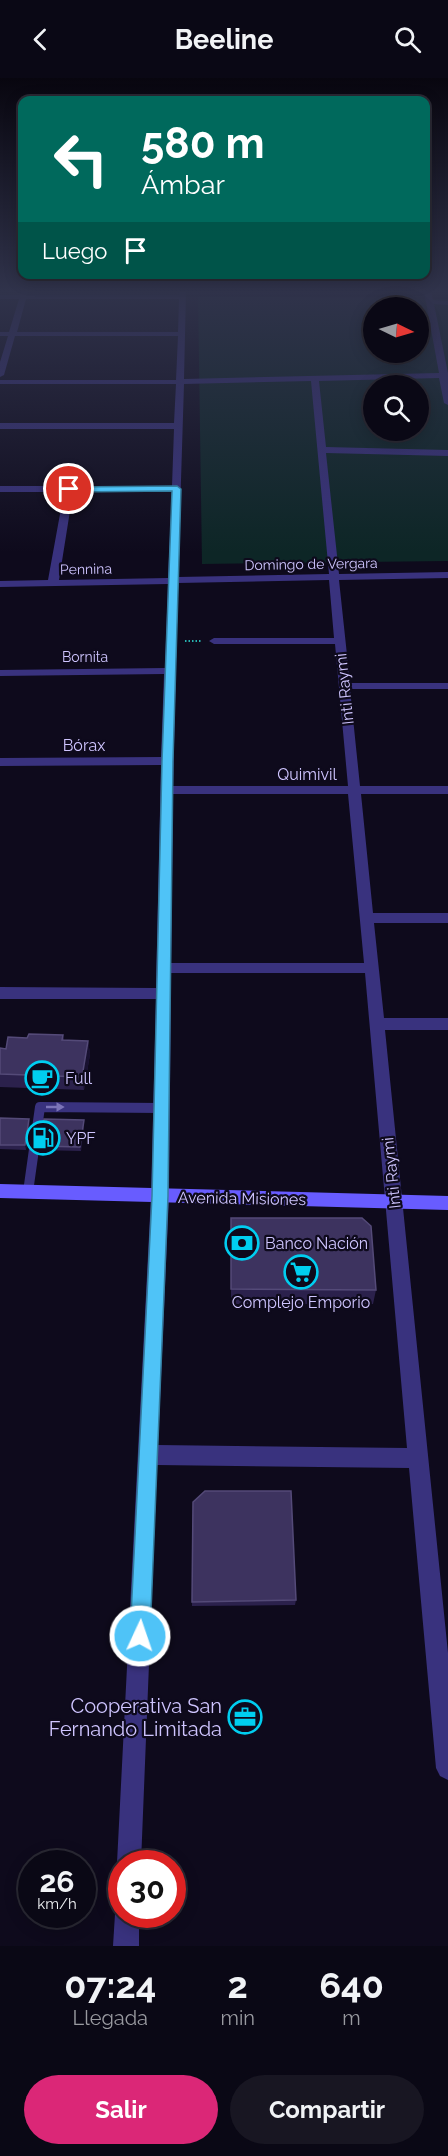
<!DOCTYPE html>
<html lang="es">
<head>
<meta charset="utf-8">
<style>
  :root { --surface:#0a0815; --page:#181622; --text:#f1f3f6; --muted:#999aa0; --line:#2a2934; --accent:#db2777 }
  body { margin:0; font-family:Raleway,sans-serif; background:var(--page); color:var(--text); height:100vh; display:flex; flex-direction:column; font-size:22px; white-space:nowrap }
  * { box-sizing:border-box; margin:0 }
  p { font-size:20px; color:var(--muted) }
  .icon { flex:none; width:33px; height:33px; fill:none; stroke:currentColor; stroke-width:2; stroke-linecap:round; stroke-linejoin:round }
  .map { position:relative; height:1868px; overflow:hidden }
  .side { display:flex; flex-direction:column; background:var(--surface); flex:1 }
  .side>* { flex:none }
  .top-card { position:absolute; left:18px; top:18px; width:412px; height:183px; border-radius:12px; box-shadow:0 3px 15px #0003,0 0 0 2px var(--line); background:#00695c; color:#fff; overflow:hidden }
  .needle { width:39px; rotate:95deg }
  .tools { position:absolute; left:363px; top:219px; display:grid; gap:12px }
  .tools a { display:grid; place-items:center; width:66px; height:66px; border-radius:50%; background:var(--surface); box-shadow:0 3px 15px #0003,0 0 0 2px var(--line); font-size:30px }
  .speed { position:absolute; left:18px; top:1772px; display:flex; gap:12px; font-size:30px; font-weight:700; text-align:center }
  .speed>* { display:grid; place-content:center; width:78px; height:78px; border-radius:50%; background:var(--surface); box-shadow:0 3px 15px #0003,0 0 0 2px var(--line); line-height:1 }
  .speed small { font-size:15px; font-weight:400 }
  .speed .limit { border:9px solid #d22; background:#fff; color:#111 }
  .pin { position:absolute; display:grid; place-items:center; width:51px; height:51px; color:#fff; margin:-26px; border:3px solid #fff; border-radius:50%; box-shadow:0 2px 6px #0007 }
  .me { position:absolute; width:66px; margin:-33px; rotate:3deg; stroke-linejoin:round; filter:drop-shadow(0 0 4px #0008) }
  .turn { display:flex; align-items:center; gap:21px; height:126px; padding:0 24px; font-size:27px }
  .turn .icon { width:78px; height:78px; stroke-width:2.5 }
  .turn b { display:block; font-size:42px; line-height:51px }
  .then { display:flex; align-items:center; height:57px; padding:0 24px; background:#0003; gap:12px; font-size:22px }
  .eta { display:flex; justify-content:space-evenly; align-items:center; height:102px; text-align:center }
  .eta b { font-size:36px; font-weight:700; line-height:42px }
  .cta { display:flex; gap:12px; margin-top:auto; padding:12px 24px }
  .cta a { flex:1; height:69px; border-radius:36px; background:var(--accent); color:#fff; font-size:24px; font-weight:700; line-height:69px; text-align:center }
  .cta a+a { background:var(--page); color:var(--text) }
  header { display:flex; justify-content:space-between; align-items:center; height:78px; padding:0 24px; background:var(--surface); font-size:27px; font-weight:700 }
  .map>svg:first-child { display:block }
</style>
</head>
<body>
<header><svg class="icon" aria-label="back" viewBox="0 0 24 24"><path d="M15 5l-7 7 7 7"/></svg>Beeline<svg class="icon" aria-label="search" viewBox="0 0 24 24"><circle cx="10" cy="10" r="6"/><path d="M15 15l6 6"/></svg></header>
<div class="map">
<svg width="448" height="1868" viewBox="0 0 448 1868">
  <rect width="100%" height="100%" fill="#0e0a1c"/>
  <path fill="#0d2626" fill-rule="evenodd" d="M198 218 448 221V483L202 486ZM374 230H418V274H374ZM374 308H418V352H374Z"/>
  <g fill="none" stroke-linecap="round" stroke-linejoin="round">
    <path stroke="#26b2b0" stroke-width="2" stroke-dasharray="1.5 2" stroke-linecap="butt" d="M185 563H202"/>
    <path stroke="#39327e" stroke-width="10" d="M28 1114 40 1029 161 1030"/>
    <path fill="#39327e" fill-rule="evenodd" d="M22 213H28L27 217H179L180 213H186L184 301 439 295 424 213H431L433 222 448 223V227L434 226 448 295V327L444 325 439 300 319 303 326 369 448 372V378L326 375 339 496 448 494V500L339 502 350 605H448V611H350L360 708H448V716H361L373 835H448V845H374L384 940H448V952H385L448 1575V1702L440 1698 436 1690 409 1390 157 1387 141 1785H122V1794L117 1785 151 1118 156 921H0V909L156 910 161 687 0 688V680L161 679 164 596 0 598V592L165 590 168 506 0 509V503L48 502 64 414H0V408H172L174 351H0V345H174L176 306H0V302H176L178 258H15L4 297 0 299V284L8 258H0V254H9L19 221H0V217H20ZM26 221H179L178 254H17ZM311 303 329 496 178 499 184 306ZM73 414H172L168 500 59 502ZM329 502 334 560H214L209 563 214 566H335L348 708H173L178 505ZM173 716H348L364 885H171ZM171 895H365L407 1370 158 1367 169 1118Z
      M122 1826V1836H139V1868H113L115 1836 118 1827Z"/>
    <path fill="#685cff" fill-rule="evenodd" d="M0 1106 448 1118V1132L0 1120Z"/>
  </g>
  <path fill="#2b214c" d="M63 957 64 962 88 963 90 976 84 1012 0 1009V970L6 971 27 960Z
    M0 1040 30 1045 26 1072 0 1071Z
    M84 1042V1047L81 1073 41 1072 40 1068Z
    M231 1140 376 1212 373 1226H231Z
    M296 1522 295 1527 192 1528V1524Z"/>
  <path fill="#181130" d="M88 963 90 976 84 1012 82 999Z
    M29 1041 30 1045 26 1072 25 1067Z
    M84 1042V1047L81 1073 80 1069Z"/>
  <path fill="#3d335f" stroke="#544a78" stroke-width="1.5" d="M29 956 63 957 62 962 88 963 82 999 0 996V970L6 971 8 959 27 960Z
    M0 1040 29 1041 25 1067H0Z
    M44 1041 84 1042 80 1069 40 1068Z
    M231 1140H362L371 1148 376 1212 231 1211Z
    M205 1413H291L296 1522 192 1524 193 1424Z"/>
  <defs><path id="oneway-solid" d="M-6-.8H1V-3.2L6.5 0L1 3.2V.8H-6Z" transform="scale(1.5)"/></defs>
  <use fill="#7c74b8" href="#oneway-solid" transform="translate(55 1029)"/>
  <linearGradient id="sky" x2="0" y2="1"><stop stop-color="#08060f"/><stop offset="0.45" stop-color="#30334b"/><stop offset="1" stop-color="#30334b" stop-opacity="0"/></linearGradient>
  <rect width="448" height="474" fill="url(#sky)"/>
  <path fill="#4fc3f7" stroke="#337fa1" stroke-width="1.5" d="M177 408 181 411 173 683 168 1118 150 1558 147 1566 140 1568 133 1566 130 1558 152 1118 162 683 172 413 69 414 65 411 69 409Z"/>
  <defs>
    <g id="cafe-ring" transform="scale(1.725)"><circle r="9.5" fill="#0e0a1c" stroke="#00cef0" stroke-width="1.5"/><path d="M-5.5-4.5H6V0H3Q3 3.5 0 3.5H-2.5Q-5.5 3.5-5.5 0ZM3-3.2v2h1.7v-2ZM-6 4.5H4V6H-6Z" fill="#00cef0"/></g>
    <g id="fuel-ring" transform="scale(1.725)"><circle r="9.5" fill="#0e0a1c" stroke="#00cef0" stroke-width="1.5"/><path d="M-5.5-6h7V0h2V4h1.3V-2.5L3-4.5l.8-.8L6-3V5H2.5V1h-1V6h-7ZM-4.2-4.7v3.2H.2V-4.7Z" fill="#00cef0"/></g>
    <g id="bank-ring" transform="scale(1.725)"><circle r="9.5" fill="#0e0a1c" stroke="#00cef0" stroke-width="1.5"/><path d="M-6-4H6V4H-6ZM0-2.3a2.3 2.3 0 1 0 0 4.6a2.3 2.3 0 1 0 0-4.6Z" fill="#00cef0"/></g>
    <g id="supermarket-ring" transform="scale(1.725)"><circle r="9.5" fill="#0e0a1c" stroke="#00cef0" stroke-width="1.5"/><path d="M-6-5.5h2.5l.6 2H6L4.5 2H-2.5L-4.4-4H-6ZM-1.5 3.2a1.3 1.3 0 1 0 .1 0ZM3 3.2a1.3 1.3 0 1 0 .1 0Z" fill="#00cef0"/></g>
    <g id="office-ring" transform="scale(1.725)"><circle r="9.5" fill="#0e0a1c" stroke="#00cef0" stroke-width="1.5"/><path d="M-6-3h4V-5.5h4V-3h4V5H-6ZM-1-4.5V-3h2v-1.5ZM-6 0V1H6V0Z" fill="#00cef0"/></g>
  </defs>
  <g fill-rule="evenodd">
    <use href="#cafe-ring" x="42" y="1000"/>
    <use href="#fuel-ring" x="43" y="1060"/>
    <use href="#bank-ring" x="242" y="1165"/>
    <use href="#supermarket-ring" x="301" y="1194"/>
    <use href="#office-ring" x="245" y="1639"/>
  </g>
  <g text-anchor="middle" stroke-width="4.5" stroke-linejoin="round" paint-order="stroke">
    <g font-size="14" fill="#cfc5ff" stroke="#0e0a1c">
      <text transform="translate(311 486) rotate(-1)" y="5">Domingo de Vergara</text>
      <text transform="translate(86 491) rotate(-1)" y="5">Pennina</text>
      <text x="85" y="584">Bornita</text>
    </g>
    <g font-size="16" fill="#cfc5ff" stroke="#0e0a1c">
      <text transform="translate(344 611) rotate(-96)" y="6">Inti Raymi</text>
      <text x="84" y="673">Bórax</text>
      <text x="307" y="702">Quimivil</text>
      <text transform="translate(391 1095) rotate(-96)" y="6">Inti Raymi</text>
      <text transform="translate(242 1120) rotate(1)" y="6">Avenida Misiones</text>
    </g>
    <g font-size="16" fill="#cfc5ff" stroke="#0e0a1c" text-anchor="start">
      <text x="65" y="1006">Full</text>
      <text x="66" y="1066">YPF</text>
      <text x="265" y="1171">Banco Nación</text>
      <text x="301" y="1230" text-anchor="middle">Complejo Emporio</text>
    </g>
    <g font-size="20" fill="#cfc5ff" stroke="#0e0a1c" text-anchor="end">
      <text x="222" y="1635">Cooperativa San<tspan x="222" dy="23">Fernando Limitada</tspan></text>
    </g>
  </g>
</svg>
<div class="tools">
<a><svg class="needle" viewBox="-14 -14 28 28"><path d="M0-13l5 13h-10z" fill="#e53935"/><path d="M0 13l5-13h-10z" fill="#999aa0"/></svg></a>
<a><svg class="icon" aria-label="search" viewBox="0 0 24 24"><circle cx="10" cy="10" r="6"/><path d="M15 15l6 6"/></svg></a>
</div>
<div class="speed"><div>26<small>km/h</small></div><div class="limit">30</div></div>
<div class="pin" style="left:69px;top:411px;background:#d93025"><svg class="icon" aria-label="arrive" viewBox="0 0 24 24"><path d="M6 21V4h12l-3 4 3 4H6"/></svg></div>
<svg class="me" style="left:140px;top:1558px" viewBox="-20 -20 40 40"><circle r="17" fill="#4fc3f7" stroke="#fff" stroke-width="3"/><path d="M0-11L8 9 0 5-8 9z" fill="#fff"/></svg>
<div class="top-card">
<div class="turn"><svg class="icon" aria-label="left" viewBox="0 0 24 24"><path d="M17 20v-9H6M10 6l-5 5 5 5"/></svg><div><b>580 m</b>Ámbar</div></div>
<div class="then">Luego<svg class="icon" aria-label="arrive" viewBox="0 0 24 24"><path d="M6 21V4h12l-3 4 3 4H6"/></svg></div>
</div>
</div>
<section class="side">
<div class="eta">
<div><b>07:24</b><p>Llegada</p></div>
<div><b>2</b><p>min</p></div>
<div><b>640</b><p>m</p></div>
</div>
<div class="cta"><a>Salir</a><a>Compartir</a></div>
</section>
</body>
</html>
